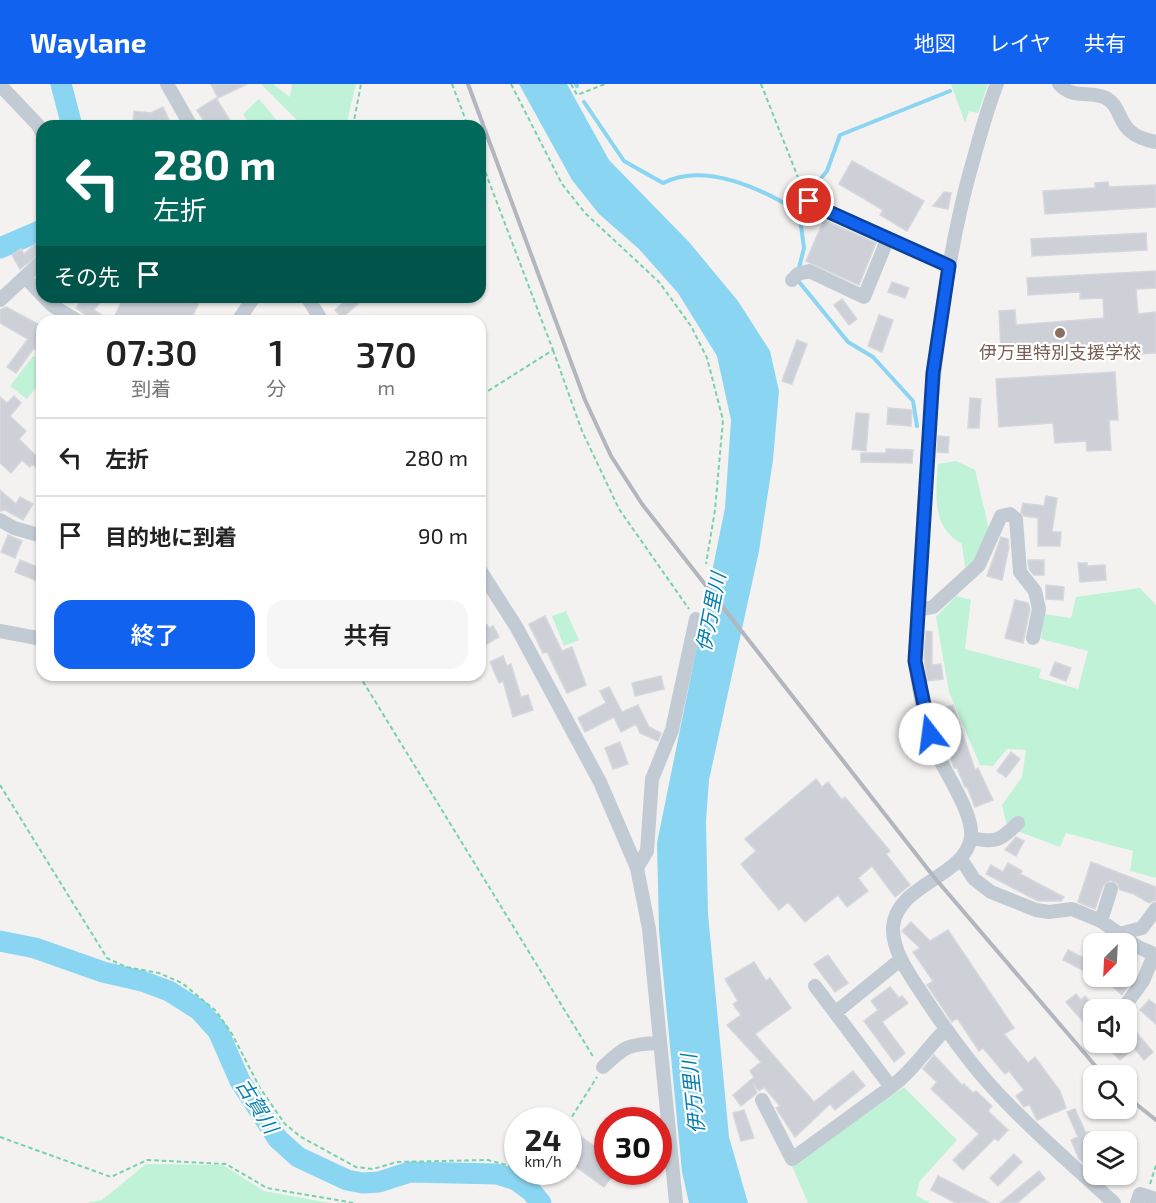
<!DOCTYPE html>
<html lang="ja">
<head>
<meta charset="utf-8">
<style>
  :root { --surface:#fff; --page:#f6f6f6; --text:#222; --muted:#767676; --line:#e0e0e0; --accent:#1163ef }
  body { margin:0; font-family:"Exo 2","Noto Sans JP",sans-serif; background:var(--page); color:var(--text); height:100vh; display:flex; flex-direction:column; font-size:22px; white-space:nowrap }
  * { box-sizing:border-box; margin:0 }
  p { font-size:20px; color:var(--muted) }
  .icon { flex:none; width:33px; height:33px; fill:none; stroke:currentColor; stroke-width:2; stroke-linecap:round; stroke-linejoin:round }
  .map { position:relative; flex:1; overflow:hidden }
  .details { position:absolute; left:36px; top:231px; width:450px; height:366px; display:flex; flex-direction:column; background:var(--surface); border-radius:18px; box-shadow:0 2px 4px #0004 }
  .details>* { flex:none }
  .banner { position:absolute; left:36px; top:36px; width:450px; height:183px; border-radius:18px; box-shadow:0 2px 4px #0004; background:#00695c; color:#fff; overflow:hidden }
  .needle { width:39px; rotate:204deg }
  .tools { position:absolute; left:1083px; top:849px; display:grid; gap:12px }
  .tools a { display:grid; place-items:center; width:54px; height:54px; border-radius:12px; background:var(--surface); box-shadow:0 2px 4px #0004; font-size:30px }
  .speed { position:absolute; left:504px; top:1023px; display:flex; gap:12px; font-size:30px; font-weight:700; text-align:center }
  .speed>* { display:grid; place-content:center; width:78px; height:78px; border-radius:50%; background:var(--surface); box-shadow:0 2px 4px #0004; line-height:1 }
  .speed small { font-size:15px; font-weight:400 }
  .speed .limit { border:9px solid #d22; background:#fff; color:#111 }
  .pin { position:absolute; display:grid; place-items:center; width:51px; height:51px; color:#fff; margin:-26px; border:3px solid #fff; border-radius:50%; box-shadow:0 2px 6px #0007 }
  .me { position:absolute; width:66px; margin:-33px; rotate:345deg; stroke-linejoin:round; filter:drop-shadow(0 0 4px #0008) }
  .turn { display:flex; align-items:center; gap:21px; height:126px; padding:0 18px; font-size:27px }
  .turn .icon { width:78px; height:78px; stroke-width:2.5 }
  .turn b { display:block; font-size:42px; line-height:51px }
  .then { display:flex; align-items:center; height:57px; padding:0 18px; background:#0003; gap:12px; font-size:22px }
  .eta { display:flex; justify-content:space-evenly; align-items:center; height:102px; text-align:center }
  .eta b { font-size:36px; font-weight:600; line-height:42px }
  .action { display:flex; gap:12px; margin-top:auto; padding:12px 18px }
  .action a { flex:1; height:69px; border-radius:18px; background:var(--accent); color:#fff; font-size:24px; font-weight:600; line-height:69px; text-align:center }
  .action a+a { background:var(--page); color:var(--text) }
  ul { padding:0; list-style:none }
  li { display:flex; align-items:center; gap:18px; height:78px; padding:0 18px; border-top:2px solid var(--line) }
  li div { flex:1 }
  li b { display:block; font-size:22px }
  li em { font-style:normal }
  header { display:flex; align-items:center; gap:36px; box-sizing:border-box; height:84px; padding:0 30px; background:var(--accent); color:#fff }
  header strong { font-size:28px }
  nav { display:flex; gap:33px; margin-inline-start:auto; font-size:21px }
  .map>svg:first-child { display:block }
</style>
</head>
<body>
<header>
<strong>Waylane</strong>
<nav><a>地図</a><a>レイヤ</a><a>共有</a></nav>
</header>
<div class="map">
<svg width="1156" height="1119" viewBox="0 0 1156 1119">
  <rect width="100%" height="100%" fill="#f4f2f1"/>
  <path fill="#bff2d6" d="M261 0H273L290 13 292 0H356L346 42H303Z
    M951 0H988L978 29 969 27 965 39Z
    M259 15 279 39 276 42H251L243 30Z
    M33 272 42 278V295L27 315 10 302Z
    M956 377 975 386 989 445 975 481 965 483 962 460C931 443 936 410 938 380Z
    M1140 504 1156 521V794L1130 787 1133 767 1066 749 1060 763 1007 743 1002 721 1022 693 1026 666 1007 665 993 682 980 681 949 608 936 533 956 512 971 516 965 565 1041 585 1039 594 1078 605 1088 567 1041 555 1044 530 1071 534 1076 513Z
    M566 527 579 556 564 562 552 532Z
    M904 1003 957 1056 920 1097 916 1111 930 1119H808L792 1082Z
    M146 1080 223 1081 264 1107 330 1119H87L102 1116Z"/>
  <path fill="#8ad5f1" d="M519 0H567L609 76 689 158 738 217 770 267 779 307 773 376 759 467 709 696 706 737 708 830 729 1053 748 1119H689L682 1088 659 847 657 759 725 424 731 336 717 272 678 209 639 165 599 130 572 96Z"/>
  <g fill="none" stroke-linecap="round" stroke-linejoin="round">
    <path stroke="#8ad5f1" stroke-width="4" d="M576 0 577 2
      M584 18 624 77 663 99C704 78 760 104 796 126L803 115
      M811 106 827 87 840 51 950 7
      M799 184 804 164 800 134
      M800 199 848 258 873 273 913 317 917 342"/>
    <path stroke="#8ad5f1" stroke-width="21" d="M61 0 72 42
      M0 164 42 146
      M0 857 35 864 103 888 142 897 169 907 199 926 218 947 240 997 278 1055 298 1073 347 1096 363 1099 379 1098 410 1088 497 1090 516 1096 531 1107 541 1119"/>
  </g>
  <path fill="#cdd0d7" stroke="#d5d7dd" stroke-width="1.5" d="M211 0H247L218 14Z
    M216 14 231 38 224 42H207L197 26Z
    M163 23 170 38 161 42 159 36 148 40 133 39 134 27 151 29Z
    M852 77 924 117 907 147 880 131 883 126 839 100Z
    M1108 98 1109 103 1156 101V123L1045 130 1043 107 1095 104V99Z
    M944 108 951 109 948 125 933 122Z
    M824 136 876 159 859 201 806 177Z
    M1146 149 1147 166 1032 172 1031 155Z
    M42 154V168L20 185 12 171 21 165 24 170Z
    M1156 187V204L1136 205 1138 230 1156 228V269L1123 271V261L1063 265V258L1043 260 1044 264 1001 267 999 227 1015 226 1016 241 1104 234 1103 214 1080 215V208L1028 211 1027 194Z
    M892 198 909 204 905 214 888 208Z
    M84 213H93L100 218 94 226 111 237H94L76 224Z
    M124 213H202L190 237H112Z
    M349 213H354L359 219 342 234 335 226Z
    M842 215 857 235 849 241 834 221Z
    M6 223 38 240 36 243 42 247V269L34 264 16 289 7 283 28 255 0 239V226Z
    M879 231 893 236 882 268 868 262Z
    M797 256 807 260 792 300 782 297Z
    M1115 288 1118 336H1109L1111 366 1087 367 1086 357 1055 359 1053 339 999 343 996 295Z
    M14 312 21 319 10 332 26 347 19 355 42 378 37 384 32 380 30 383 22 376 11 389 0 379V313L7 319Z
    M970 314 981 315 979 344H968Z
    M888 324 912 326 911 342 887 340Z
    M856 329 869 330 866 367 852 365Z
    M938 352 949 353 948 369 937 368Z
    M886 365 913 366 912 379 861 378V369H886Z
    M0 406 16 420 20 413 33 420 23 436 5 426 0 427Z
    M1046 412 1057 414 1052 448H1061L1060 462H1038V434L1024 432 1021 428 1023 419 1044 422Z
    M8 451 22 457 15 474 1 468Z
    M1001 453 1008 455 1009 463 1002 496 987 492Z
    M20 476 40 484 35 496 15 488Z
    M1028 476H1044V491H1034L1029 485Z
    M1078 479H1087V482L1105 481 1106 496 1080 498Z
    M1046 501 1064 503 1063 516 1046 515Z
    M1015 516 1028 519 1030 525 1023 559 1005 554Z
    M545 532 562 567 572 563 586 601 567 609 547 568 543 569 529 540Z
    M487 541 489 544 493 542 499 553 480 564V544Z
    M926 547 932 548V581L941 580 943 595 927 597 924 572Z
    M503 572 507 582 511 580 521 613 528 611 533 626 513 633 503 597 499 599 490 578Z
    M1055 578 1071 584 1066 597 1050 591Z
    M661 592 664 605 635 612 632 599Z
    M609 603 622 628 638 621 649 643 661 649 658 657 640 649 636 640 621 648 614 633 585 648 578 634 606 619 600 607Z
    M953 621 975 686 978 684 993 716 975 723 967 703H965L957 684H954L935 627Z
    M620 658 628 680 613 685 605 664Z
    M1011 668 1020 675 1006 693 997 687Z
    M816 695 822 703 828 698 842 716 845 713 890 767 886 770 910 801 895 813 872 782 858 794 868 807 847 823 838 811 805 838 788 818 779 826 741 780 756 767 745 755Z
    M1016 753 1024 757 1016 772 1005 766Z
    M1091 778 1156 803V816L1149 819 1134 810 1120 806 1117 799 1110 796 1103 802 1095 825 1078 818Z
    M1008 779 1022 787 1020 790 1064 813 1061 817H1038L986 790 991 781 1003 788Z
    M911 838 930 857 948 846 1014 944 1004 950 1028 979 1035 973 1060 1007 1066 1024 1037 1036 1029 1020 1024 1023 1016 1012 1024 1006 1009 987 1005 990 983 964 979 967 957 934 952 938 927 901 933 897 913 868 920 864 902 847Z
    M1068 866 1094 879V892L1063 876Z
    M828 871 848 899 835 908 814 880Z
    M754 878 766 897 770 894 791 924 755 950 814 1018 853 987 865 1002 835 1026 830 1020 795 1053 776 1024 780 1022 764 1003 759 1007 753 999 757 1009 741 1022 733 1011 754 993 750 987 761 978 727 941 741 931 733 920 738 917 725 895Z
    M1100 892H1122L1130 899 1122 911Z
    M890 903 899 914 902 912 908 919 882 938 905 969 894 978 864 937 878 926 871 917Z
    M1076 910 1081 916 1085 912 1096 925 1094 926V950L1066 918Z
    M1149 916 1156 921V940L1140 926Z
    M1136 948 1153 968 1144 976 1134 964 1120 976 1112 968 1126 958Z
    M934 971 962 1001 964 1000 973 1009 976 1007 992 1022 988 1027 1008 1046 998 1057 995 1054 963 1086 953 1076 979 1050 931 1005 937 998 923 985Z
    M1075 1025 1086 1049 1089 1048 1094 1056V1088L1079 1075 1071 1056 1078 1053 1067 1028Z
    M744 1026 754 1054 741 1057 733 1029Z
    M580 1052 608 1072V1088H615L604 1103 568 1077V1069Z
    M1014 1070 1022 1078 998 1102 990 1094Z
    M1039 1087 1045 1095 1017 1119H1000Z
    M938 1092 946 1096 990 1119H956L931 1106Z"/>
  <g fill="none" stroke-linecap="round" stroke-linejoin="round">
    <path stroke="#75d2aa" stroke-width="2" stroke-dasharray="4.5 3" stroke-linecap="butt" d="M452 0 468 42
      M511 0 562 100 585 129 659 198 691 242 707 274 723 336 715 426 706 480
      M571 0 577 11 605 0
      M761 0 803 106
      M353 42 361 0
      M480 74 553 266 480 312
      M553 266 582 347 619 425 689 525
      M359 591 594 974
      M0 701 107 874 126 883 159 889 182 899 216 927 232 950 260 1004 285 1040 301 1053 356 1083 373 1085 397 1078 488 1076 518 1084
      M568 1039 597 993
      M0 1053 111 1093 147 1076 226 1080 267 1104 354 1119
      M527 1088H537
      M1150 1100 1156 1081"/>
    <path stroke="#c2cbd3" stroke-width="14" d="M167 0 191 42
      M997 0C985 30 978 60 969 91 927 250 926 414 915 577 919 607 924 637 935 665 944 688 974 729 971 753 965 794 897 799 893 843 892 865 907 887 919 905 941 939 964 972 992 1003 1029 1044 1073 1081 1114 1119
      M1059 0C1073 16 1090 6 1106 14 1126 25 1113 50 1156 58
      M0 1 38 41 42 49
      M809 117 817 123 949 181
      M25 193 42 211
      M792 196 798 190 809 187 864 213 888 154
      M44 213 53 222 78 237
      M307 213 322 237
      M0 216 42 177
      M238 237 254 213
      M0 436 14 444 42 452
      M480 486 517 544 600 698 637 784 649 845 676 1119
      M918 526 933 523 979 481 1001 432 1010 430 1016 435 1020 488 1035 507 1039 525 1033 554
      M0 547 42 555
      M971 754C996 759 1000 757 1018 739
      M961 775 974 795 991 808 1036 826 1049 828 1072 825 1101 837 1138 863 1156 871
      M637 784 647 767 652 695 672 646 696 535
      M1101 837 1111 805
      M1119 850 1142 844 1156 825
      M1122 926 1143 897 1154 871
      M835 929 900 876
      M603 983C625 962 629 960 659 959
      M891 1003C913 987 926 965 945 946
      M762 1016 792 1075 891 1003 815 902
      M1137 1119 1140 1110 1156 1115"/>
    <path stroke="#b3b6bc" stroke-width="4" d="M468 0 585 316 611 372 642 420 934 793 1104 992
      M1126 1012 1156 1036"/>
  </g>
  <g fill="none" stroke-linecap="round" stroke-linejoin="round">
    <g stroke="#0b409b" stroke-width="15">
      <path id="route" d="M809 117 818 123 949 182 933 289 915 577 930 650"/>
    </g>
    <use href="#route" stroke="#1163ef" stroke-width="10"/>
  </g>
  <circle fill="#8d6e63" stroke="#fff" stroke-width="2" cx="1060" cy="249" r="6"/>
  <g text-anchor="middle" stroke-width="4.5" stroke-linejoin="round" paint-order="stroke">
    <g font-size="18" fill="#785e54" stroke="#fff">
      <text x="1060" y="275">伊万里特別支援学校</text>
    </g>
    <g font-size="20" font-style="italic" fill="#067fae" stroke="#fff">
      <text transform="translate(711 528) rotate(-79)" y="7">伊万里川</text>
      <text transform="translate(693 1010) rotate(-96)" y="7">伊万里川</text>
      <text transform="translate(257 1022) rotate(58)" y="7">古賀川</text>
    </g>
  </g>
</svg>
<div class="tools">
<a><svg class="needle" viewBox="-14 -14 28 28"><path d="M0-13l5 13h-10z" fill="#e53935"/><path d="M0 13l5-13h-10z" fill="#767676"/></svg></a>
<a><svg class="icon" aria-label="sound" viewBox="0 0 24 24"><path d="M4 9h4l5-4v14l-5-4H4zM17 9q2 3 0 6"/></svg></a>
<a><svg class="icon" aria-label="search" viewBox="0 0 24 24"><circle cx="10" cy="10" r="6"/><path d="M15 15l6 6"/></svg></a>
<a><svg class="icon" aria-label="layers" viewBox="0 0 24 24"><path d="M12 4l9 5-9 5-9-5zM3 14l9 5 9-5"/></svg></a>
</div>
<div class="speed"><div>24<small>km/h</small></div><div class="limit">30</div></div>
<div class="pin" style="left:809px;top:117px;background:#d93025"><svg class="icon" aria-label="arrive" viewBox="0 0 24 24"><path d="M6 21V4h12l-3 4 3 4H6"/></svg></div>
<svg class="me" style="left:930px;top:650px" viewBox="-20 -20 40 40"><circle r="19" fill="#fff"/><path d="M0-13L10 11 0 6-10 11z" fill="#1163ef"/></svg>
<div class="banner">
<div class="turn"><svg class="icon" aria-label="left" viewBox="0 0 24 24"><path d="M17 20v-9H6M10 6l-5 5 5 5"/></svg><div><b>280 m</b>左折</div></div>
<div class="then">その先<svg class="icon" aria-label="arrive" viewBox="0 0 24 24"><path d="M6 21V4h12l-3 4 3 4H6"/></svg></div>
</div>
<section class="details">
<div class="eta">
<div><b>07:30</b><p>到着</p></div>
<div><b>1</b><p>分</p></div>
<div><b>370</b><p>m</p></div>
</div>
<ul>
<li><svg class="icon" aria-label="left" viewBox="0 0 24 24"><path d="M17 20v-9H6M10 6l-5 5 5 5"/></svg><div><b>左折</b></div><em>280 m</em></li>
<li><svg class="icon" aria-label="arrive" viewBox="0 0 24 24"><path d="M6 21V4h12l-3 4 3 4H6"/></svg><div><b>目的地に到着</b></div><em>90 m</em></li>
</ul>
<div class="action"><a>終了</a><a>共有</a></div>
</section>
</div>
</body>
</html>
